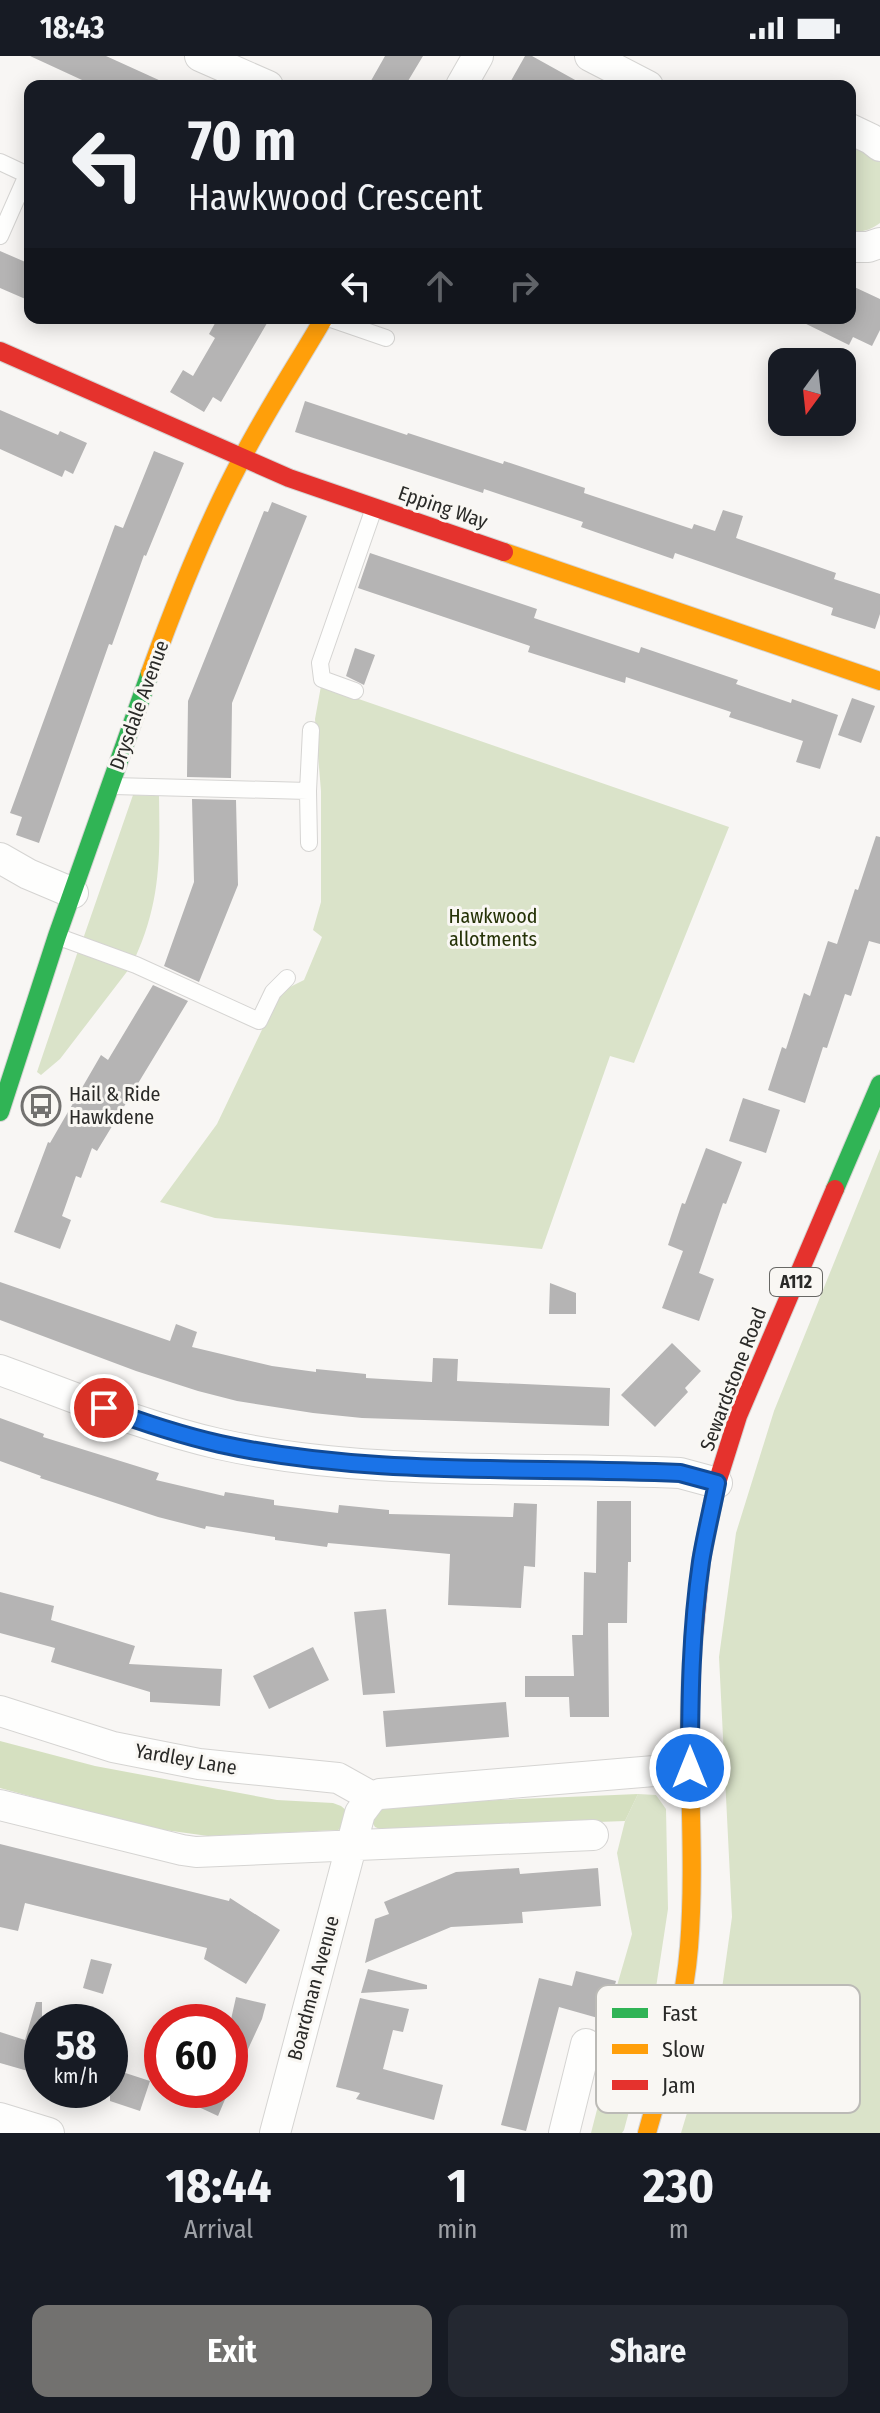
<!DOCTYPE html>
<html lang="en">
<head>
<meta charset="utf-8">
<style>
  :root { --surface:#171b24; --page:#242831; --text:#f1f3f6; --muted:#9ea1a6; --accent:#72716f }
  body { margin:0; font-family:"Fira Sans Condensed",sans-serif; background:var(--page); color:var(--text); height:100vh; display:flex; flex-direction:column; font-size:30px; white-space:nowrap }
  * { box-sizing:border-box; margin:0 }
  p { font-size:26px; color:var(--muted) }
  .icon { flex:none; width:44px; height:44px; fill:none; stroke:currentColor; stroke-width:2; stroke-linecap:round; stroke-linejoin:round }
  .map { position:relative; height:2077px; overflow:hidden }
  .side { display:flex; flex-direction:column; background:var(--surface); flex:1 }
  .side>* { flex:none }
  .banner { position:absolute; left:24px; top:24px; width:832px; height:244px; border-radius:16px; box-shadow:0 4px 20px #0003; background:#171b24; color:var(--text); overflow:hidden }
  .needle { width:52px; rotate:195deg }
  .tools { position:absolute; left:768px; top:292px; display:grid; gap:16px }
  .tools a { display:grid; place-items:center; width:88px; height:88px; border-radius:16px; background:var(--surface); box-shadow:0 4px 20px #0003; font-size:40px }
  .speed { position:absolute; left:24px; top:1948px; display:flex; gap:16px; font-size:40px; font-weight:700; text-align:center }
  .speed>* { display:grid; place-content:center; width:104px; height:104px; border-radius:50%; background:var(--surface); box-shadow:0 4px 20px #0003; line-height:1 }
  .speed small { font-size:20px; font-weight:400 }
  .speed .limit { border:12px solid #d22; background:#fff; color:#111 }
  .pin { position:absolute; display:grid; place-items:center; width:68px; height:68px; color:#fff; margin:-34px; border:4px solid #fff; border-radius:50%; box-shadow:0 2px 8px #0007 }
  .me { position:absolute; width:88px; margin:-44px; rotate:0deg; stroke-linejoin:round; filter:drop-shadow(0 0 6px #0008) }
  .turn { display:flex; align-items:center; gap:28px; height:168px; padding:0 32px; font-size:36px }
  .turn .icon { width:104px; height:104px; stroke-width:2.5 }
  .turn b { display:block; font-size:56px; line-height:68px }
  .lanes { display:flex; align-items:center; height:76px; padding:0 32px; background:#0003; justify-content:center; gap:40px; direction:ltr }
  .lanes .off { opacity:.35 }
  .eta { display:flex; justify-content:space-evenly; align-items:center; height:136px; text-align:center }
  .eta b { font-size:48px; font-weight:700; line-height:56px }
  .button { display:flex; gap:16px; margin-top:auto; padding:16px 32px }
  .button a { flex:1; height:92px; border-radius:16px; background:var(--accent); color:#fff; font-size:32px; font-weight:700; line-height:92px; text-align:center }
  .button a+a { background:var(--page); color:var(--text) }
  .status { display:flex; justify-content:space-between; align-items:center; height:56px; padding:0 40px; background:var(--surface); direction:ltr }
  .status svg { height:22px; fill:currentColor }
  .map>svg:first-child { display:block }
</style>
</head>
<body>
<div class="status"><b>18:43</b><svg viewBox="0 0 49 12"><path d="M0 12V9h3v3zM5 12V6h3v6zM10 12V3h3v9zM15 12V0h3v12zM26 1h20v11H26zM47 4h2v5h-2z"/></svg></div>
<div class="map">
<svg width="880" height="2077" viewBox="0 0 880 2077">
  <rect width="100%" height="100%" fill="#f8f6f4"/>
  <path fill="#dae3c9" d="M850 84 867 93 880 105V167C870 174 862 177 850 175Z
    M321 630 729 771 634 1007 610 1000 542 1193 215 1162 160 1146 217 1068 280 936 304 924 322 881 313 874 321 846V735L315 663Z
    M133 739 159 740C160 800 161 845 135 902L83 883Z
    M78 895 129 913 60 1003 41 1019 37 1016Z
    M880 1093V2077H681L720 1947 732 1861 719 1601 736 1477 774 1355Z
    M638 1738 656 1739 666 1753 668 1853 648 1984 624 2074 622 2077H591L611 1999 601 1985 632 1878 617 1797 625 1765Z"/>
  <path fill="#d5e0c0" d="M0 1685 95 1710 277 1744 333 1747 341 1750 347 1755 346 1770 338 1774 208 1780 143 1771 0 1732Z
    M638 1738 625 1765 382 1774 375 1771 372 1766 381 1749Z"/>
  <path fill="#b5b4b4" d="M30 0H106L172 30H95Z
    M385 0H423L405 30H368Z
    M525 0H532L586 30H508Z
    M0 195 30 208V245L0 232Z
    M850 229 880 243V274L872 290 853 281 849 289 794 262H850Z
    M218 262H270L221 346 213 341 204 356 170 336 183 314 193 320 215 282 209 278Z
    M305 345 407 379 408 377 503 408 504 405 585 432 584 437 692 473 694 468 715 475 723 454 743 460 736 482 836 517 834 523 880 538V558L875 573 831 559 833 552 704 507 675 497 673 503 581 471 583 466 484 433 483 437 295 376Z
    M0 354 58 379 60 375 87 387 73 418 65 414 62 421 0 393Z
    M154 395 184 407 146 500 144 499 112 589 109 588 39 787 16 779 22 761 10 757 115 469 123 472Z
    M272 446 307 460 232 647 231 722 187 721 188 645 264 455 268 456Z
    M370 497 537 553 534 562 639 597 641 591 738 624 736 628 791 647 792 643 838 659 820 713 796 706 803 685 729 661 731 656 626 621 625 627 578 612 528 596 530 590 358 532Z
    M355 592 375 599 364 629 346 620Z
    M852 642 875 650 861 687 838 679Z
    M192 743 236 744 238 829 199 926 164 910 194 826Z
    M876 780 880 781V888L869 885 851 940 845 938 827 992 823 991 805 1047 768 1034 782 991 786 993 804 937 810 940 828 885 837 888 855 833 858 834Z
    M153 929 188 945 97 1095 92 1092 81 1122 76 1120 62 1160 71 1164 60 1193 14 1176 48 1086 50 1087 101 999 108 1004Z
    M743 1042 780 1054 766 1097 729 1085Z
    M706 1092 742 1106 726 1148 723 1147 699 1217 714 1223 699 1265 662 1252 683 1195 668 1189 682 1147 685 1148Z
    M0 1226 170 1285 176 1268 197 1276 192 1291 272 1310 316 1316V1313L366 1318V1322L432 1326 433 1302 458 1303 457 1325 610 1332 609 1370 362 1362 313 1357 237 1345 198 1335 136 1315 0 1264Z
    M550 1227 576 1237V1258H549Z
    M672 1287 701 1315 685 1332 688 1336 655 1371 621 1339Z
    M0 1362 44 1378 43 1381 159 1417 156 1424 224 1440 225 1436 274 1444V1449L338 1457 339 1449 389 1454V1458L513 1461 514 1447 537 1448 535 1511 524 1510 521 1552 448 1549 450 1498 328 1487 327 1491 275 1484V1481L206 1470 205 1473 158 1461 40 1422 41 1420 0 1405Z
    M597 1445H631V1506H628L627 1567H608L609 1661H570L569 1641H525V1620H574L572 1579H583L584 1516 596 1517Z
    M0 1536 54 1550 51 1564 135 1590 129 1608 222 1613 220 1650 150 1646V1636L51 1606 55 1592 0 1577Z
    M386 1553 395 1637 363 1639 354 1556Z
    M313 1591 329 1624 269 1653 253 1620Z
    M506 1646 509 1681 386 1691 383 1655Z
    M0 1788 229 1845 230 1842 280 1874 246 1928 204 1903 207 1892 25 1847 18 1875 0 1871Z
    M519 1812 520 1818 598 1812 601 1850 522 1856 523 1867 451 1871 365 1907 375 1863 389 1858 384 1846 456 1816Z
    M91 1903 112 1908 103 1938 83 1932Z
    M368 1913 427 1929V1933L361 1937Z
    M576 1915 616 1925 605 1964 559 1951 526 2075 501 2069 539 1922 572 1930Z
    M236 1941 266 1948 262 1963 230 2032V1968Z
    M360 1942 409 1953 403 1976 393 1974 383 2013 443 2029 434 2064 356 2043 360 2037 336 2031Z
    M36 1946H42V2019L0 2007V1976L25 1984Z
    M110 2012 150 2025 140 2055 110 2045Z
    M162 2034H229L218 2060Z"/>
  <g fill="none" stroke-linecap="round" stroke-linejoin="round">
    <g stroke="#d5d4d2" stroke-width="18">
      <path id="lane" d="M0 106 30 120
        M0 180 27 119
        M328 262 386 282
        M355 635 322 623 320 607 374 452
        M113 730 308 735
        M309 787 308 735 311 674
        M59 881 136 909 259 965 273 936 287 922"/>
    </g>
    <g stroke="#d5d4d2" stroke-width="32">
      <path id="street" d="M200 0 268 30
        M590 0 648 30
        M461 30 478 0
        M850 73 871 83 880 90
        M850 191H868L880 187
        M0 802 28 818 73 837
        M0 1314C72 1340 144 1371 219 1388 367 1421 529 1410 680 1417L717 1427
        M0 1655 113 1691 199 1708 338 1722 372 1741
        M0 1749 182 1794 196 1796 593 1779
        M0 2062 49 2077
        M275 2077 360 1757 372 1741 380 1738 690 1712
        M564 2077 586 1988"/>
    </g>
    <g stroke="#d5d4d2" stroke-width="20">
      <path id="fast" d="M0 1056 57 880 150 617
        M835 1133 880 1028"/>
    </g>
    <g stroke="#d5d4d2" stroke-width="20">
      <path id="slow" d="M504 496 880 625
        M150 617C176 545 204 474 240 406 265 357 296 310 324 262
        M647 2077C664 2016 684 1955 689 1891 697 1791 684 1690 693 1590"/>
    </g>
    <g stroke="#d5d4d2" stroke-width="20">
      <path id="jam" d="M0 295 289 422 504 496
        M693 1590 701 1505 717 1427 738 1360 835 1133"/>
    </g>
    <use href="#lane" stroke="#fefefd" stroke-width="16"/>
    <use href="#street" stroke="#fefefd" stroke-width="30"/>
    <use href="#fast" stroke="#30b455" stroke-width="18"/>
    <use href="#slow" stroke="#ff9f0a" stroke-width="18"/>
    <use href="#jam" stroke="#e5322d" stroke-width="18"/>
  </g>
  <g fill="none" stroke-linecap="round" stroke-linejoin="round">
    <g stroke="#114b97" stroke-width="20">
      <path id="route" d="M104 1352C141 1366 181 1379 220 1388 370 1421 527 1410 680 1417L717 1427C712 1453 705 1480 701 1506 691 1574 690 1643 690 1712"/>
    </g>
    <use href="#route" stroke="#1a73e8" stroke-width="14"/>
  </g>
  <defs>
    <g id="bus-ring" transform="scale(2)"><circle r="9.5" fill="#f9f7f3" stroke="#72716f" stroke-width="1.5"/><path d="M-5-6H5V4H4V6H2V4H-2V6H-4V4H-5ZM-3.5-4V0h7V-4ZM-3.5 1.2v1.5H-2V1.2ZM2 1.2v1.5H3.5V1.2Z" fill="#72716f"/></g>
  </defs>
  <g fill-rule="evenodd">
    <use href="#bus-ring" x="41" y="1050"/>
  </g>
  <g text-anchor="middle" stroke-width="6" stroke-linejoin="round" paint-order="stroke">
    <rect fill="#f9f7f3" stroke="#686865" stroke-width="2" x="770" y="1212" width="52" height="28" rx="6"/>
    <g font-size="18" font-weight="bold" fill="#2a2a28">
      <text x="796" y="1232">A112</text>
    </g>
    <g font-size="20" fill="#2a2a28" stroke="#f9f7f3">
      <text transform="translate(443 451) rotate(19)" y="7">Epping Way</text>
      <text transform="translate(139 649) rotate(-70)" y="7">Drysdale Avenue</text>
      <text transform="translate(733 1323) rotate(-69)" y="7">Sewardstone Road</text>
      <text transform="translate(186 1703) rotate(10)" y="7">Yardley Lane</text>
      <text transform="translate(313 1932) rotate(-75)" y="7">Boardman Avenue</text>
    </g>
    <g font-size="20" fill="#253207" stroke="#f9f7f3">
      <text x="493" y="867">Hawkwood<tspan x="493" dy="23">allotments</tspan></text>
    </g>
    <g font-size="20" fill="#2a2a28" stroke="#f9f7f3" text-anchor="start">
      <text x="69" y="1045">Hail &amp; Ride<tspan x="69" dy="23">Hawkdene</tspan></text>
    </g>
  </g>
  <rect x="596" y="1929" width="264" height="128" rx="12" fill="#f9f7f3" stroke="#bbbab6" stroke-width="2"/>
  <rect x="612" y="1952" width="36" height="10" fill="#30b455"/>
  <rect x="612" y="1988" width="36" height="10" fill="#ff9f0a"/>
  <rect x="612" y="2024" width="36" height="10" fill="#e5322d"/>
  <g font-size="22" fill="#2a2a28">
    <text x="662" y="1965">Fast</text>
    <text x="662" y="2001">Slow</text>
    <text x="662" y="2037">Jam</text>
  </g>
</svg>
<div class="tools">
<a><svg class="needle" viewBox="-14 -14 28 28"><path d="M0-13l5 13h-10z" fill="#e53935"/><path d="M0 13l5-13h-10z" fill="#9ea1a6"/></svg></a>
</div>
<div class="speed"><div>58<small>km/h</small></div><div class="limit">60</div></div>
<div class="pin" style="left:104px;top:1352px;background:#d93025"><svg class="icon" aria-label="arrive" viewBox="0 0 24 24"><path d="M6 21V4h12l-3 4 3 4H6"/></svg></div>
<svg class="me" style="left:690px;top:1712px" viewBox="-20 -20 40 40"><circle r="17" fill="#1a73e8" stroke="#fff" stroke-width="3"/><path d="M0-11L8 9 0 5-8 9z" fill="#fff"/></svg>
<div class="banner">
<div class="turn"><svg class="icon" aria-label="left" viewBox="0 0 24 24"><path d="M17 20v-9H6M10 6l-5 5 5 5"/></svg><div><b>70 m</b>Hawkwood Crescent</div></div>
<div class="lanes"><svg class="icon" aria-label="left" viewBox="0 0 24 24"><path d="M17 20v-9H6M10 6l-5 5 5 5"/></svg><svg class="icon off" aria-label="ahead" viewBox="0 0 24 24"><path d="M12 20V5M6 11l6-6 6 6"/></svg><svg class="icon off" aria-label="right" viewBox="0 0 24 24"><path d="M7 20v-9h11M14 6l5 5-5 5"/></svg></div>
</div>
</div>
<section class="side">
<div class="eta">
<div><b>18:44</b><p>Arrival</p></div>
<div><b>1</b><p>min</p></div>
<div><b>230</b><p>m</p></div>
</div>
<div class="button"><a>Exit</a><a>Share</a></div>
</section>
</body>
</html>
